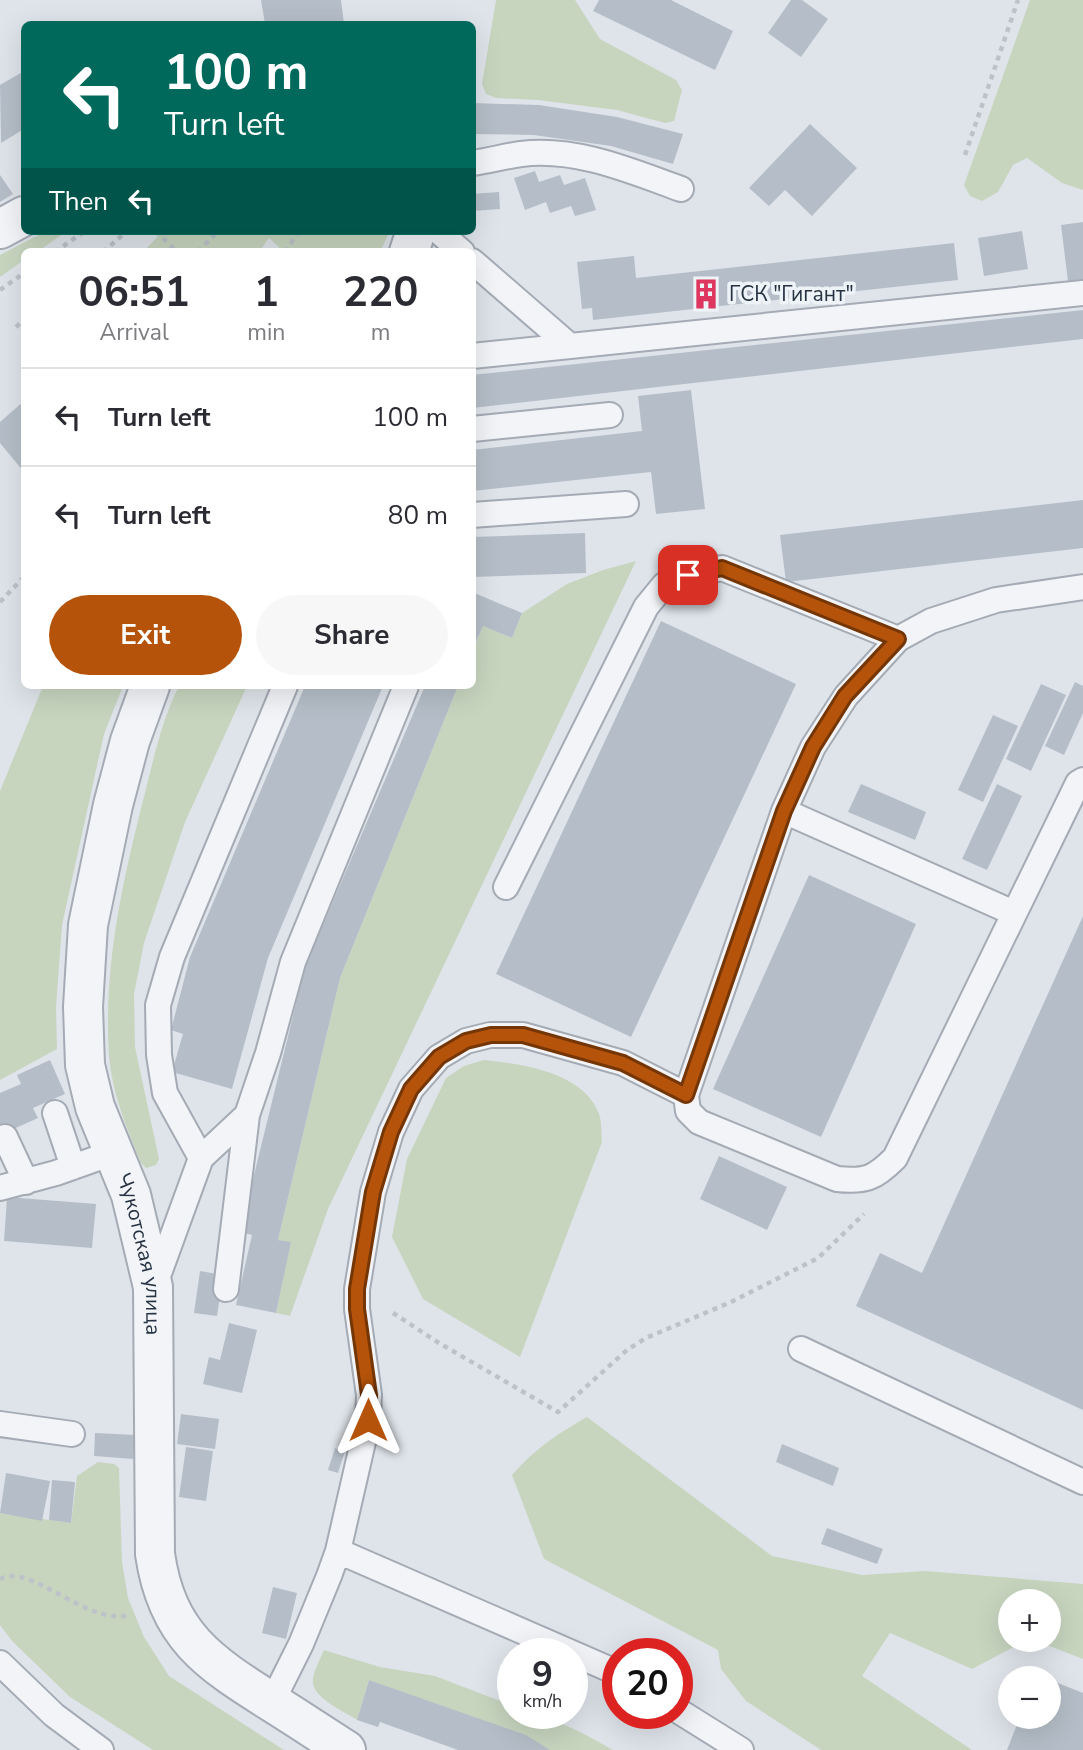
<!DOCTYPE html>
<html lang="en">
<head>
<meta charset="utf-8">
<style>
  :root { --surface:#fff; --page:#f7f7f7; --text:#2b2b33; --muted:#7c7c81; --line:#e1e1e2; --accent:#b45309 }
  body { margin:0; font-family:"Nunito Sans",sans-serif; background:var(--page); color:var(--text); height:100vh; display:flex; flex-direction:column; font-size:26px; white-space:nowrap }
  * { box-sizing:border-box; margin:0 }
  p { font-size:23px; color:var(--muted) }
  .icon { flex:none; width:38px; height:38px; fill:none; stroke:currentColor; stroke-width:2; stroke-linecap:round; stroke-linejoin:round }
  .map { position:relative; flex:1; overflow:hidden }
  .drawer { position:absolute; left:21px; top:248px; width:455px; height:441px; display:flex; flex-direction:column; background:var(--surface); border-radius:10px; box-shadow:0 7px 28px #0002 }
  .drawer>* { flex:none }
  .hud { position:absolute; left:21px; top:21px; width:455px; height:214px; border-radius:10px; box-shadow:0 7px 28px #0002; background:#00695c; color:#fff; overflow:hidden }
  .buttons { position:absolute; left:998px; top:1589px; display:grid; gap:14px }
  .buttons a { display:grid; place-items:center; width:63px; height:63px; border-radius:50%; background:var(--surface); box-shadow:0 7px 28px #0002; font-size:35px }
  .speed { position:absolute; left:497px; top:1638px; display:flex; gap:14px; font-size:35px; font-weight:700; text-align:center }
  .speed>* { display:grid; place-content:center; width:91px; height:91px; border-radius:50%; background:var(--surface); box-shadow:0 7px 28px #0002; line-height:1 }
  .speed small { font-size:18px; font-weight:400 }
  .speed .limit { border:10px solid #d22; background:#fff; color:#111 }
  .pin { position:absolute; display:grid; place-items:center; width:60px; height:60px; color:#fff; margin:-30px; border-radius:14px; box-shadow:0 4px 10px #0006 }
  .me { position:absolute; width:77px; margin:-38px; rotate:0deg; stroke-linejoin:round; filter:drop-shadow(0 0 5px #0008) }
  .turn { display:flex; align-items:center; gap:24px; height:147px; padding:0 28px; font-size:32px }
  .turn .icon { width:91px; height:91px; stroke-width:2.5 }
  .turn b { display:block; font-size:49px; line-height:60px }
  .then { display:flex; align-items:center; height:66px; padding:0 28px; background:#0003; gap:14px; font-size:26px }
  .eta { display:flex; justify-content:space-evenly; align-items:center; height:119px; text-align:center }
  .eta b { font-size:42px; font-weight:700; line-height:49px }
  .primary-button { display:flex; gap:14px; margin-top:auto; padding:14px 28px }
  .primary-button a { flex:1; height:80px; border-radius:42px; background:var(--accent); color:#fff; font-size:28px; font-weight:700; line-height:80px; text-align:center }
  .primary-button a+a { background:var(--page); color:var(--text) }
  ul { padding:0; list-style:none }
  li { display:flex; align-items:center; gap:21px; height:98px; padding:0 28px; border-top:2px solid var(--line) }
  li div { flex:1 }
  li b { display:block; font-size:26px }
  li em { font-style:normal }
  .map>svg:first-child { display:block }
</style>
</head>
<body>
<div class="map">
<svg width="1083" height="1750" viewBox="0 0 1083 1750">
  <rect width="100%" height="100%" fill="#dfe4ea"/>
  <path fill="#c7d5bf" d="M496 0H575L600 39 676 80 682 90 674 121 665 123 617 110 538 100 496 98 486 94 482 84Z
    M1030 0H1083V190L1062 183 1027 158 1013 165 998 192 982 201 970 196 964 185Z
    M46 231H67L37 252H24V260L0 277V255Z
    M163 231H390L380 252H280L279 247 269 238 259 252H143Z
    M636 561 328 1209 290 1316 276 1313 290 1243 278 1240 340 978 458 686H472L473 651 483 626 512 638 522 613 567 584 603 570Z
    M43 686H123L104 734 62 925 56 1008 57 1049 0 1080V791Z
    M179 686H247L185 822 144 943 134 994 135 1047 159 1159 156 1165 146 1168 141 1163C127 1129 112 1093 109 1056 103 966 123 879 145 793 154 757 162 719 179 686Z
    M484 1060C522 1064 584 1072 599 1114 602 1122 601 1133 602 1142L520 1357 423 1299 392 1237 407 1159 446 1078 464 1066Z
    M587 1417 772 1556 862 1575 926 1571 1083 1584V1659L1034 1640H1048V1601H1010V1640H1027L972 1669 890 1633 862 1676 972 1750H821L746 1701 721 1669 718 1650 544 1559 512 1475C534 1449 559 1433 587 1417Z
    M98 1462 114 1464 119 1468 122 1562 128 1598 144 1637 169 1676 284 1750H153L70 1697 12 1641 0 1625V1513L71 1523 77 1476Z
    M324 1650 380 1667 435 1676 513 1706V1713C549 1713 583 1733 613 1750H550L369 1680 357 1720C344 1711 309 1697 313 1678 315 1669 320 1659 324 1650Z"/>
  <path fill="#b5bec8" d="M261 0H341L344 24H265Z
    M599 0H671L733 31 715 70 593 11Z
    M791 0H802L828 19 801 57 768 33Z
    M24 71V129L1 143 0 85Z
    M472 103 539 105 617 117 683 134 673 164 611 146 534 135 472 134Z
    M810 124 857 168 812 216 785 190 769 206 749 188Z
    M535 171 539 182 560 175 564 185 585 178 596 210 575 216 571 206 550 213 546 202 525 210 514 178Z
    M0 175 13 194 0 202Z
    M499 192 500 209 472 211V194Z
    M1083 222V279L1068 281 1061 225Z
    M1022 231 1028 269 984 276 978 238Z
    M954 243 958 280 593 320 592 308 582 309 577 262 634 256 636 278Z
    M1083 310V339L472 408V375Z
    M691 390 705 509 656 514 651 472 472 491V450L642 431 638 396Z
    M24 401V472L0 443V422Z
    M1083 500V548L786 582 780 535Z
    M585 533 586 573 472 577V537Z
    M472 592 522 613 512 638 483 626 472 651Z
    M661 621 796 684 631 1037 496 974Z
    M1075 682 1083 686V713L1064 755 1045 746Z
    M1041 684 1066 695 1031 771 1006 759Z
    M305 686H383L268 958 232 1089 172 1072 183 1034 171 1030 190 957Z
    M425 686H458L340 978 278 1240 291 1242 276 1313 236 1305 252 1235 240 1232 305 967Z
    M993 715 1018 726 983 802 958 790Z
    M861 784 926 812 915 840 848 812Z
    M997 784 1022 796 987 870 962 859Z
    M809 875 916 924 821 1137 713 1089Z
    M1083 916V1410L856 1306 880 1253 922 1273Z
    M50 1060 65 1094 33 1108 38 1118 0 1135V1093L21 1084 17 1075Z
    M719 1156 787 1187 767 1230 700 1199Z
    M7 1197 96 1204 92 1248 4 1241Z
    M200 1271 223 1275 217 1316 194 1313Z
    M229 1323 257 1330 242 1393 203 1384 209 1357 220 1360Z
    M181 1414 219 1419 215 1449 177 1444Z
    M95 1433 135 1435 133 1459 94 1456Z
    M782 1444 839 1468 833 1486 776 1462Z
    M186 1447 213 1451 206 1501 179 1497Z
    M335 1448 345 1451 338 1473 328 1470Z
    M6 1473 50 1481 42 1521 0 1513Z
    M52 1480 75 1482 71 1523 49 1520Z
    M827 1528 883 1549 877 1564 821 1544Z
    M273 1587 297 1593 286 1639 262 1633Z
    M1048 1679 1083 1693V1750H1007L1020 1717H1048Z
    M369 1680 526 1735 550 1750H458L380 1722 378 1727 357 1720Z"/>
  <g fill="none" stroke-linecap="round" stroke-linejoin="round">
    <g stroke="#a4abb5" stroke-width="28">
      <path id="lane" d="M472 163C489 161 505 156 521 154 576 147 631 171 681 189
        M438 231 462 252
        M472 261 570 346 1083 293
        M472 356 570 346
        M472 429 610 415
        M472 515 626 504
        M1083 587 996 600 931 621 898 639 846 696 813 747 784 811 686 1095 688 1111 699 1122 837 1179C866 1182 875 1178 895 1158L1078 783 1083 780
        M784 811 1014 913
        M506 887 646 607 664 585 688 575 722 568 898 639
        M55 1113 73 1167
        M5 1137 26 1182
        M201 1158 165 1093 159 1055 158 1005 172 957 285 686
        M0 1188 56 1173 115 1152
        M154 1287 201 1158 247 1115
        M226 1289 247 1115 268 1053 293 962 406 686
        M801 1349 1083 1482
        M0 1424 72 1434
        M338 1551 618 1673
        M0 1663 54 1715 101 1750
        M272 1702 301 1644 329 1576 338 1551 368 1420 369 1395 357 1309V1289L373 1192 391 1132 411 1089 439 1057 466 1041 490 1035H523L623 1063 686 1095
        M677 1710 741 1750"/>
    </g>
    <g stroke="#a4abb5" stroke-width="42">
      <g id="street">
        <path d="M0 229 24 216"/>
        <path d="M409 252 416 231"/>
        <path id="s1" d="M150 686 130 741 113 805 88 925 83 1007 85 1065 95 1107 131 1195 153 1287 155 1554C167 1636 208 1662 273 1703 297 1718 321 1734 346 1750"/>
      </g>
    </g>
    <path stroke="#bdc2c9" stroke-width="4.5" stroke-dasharray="5 5" stroke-linecap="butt" d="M965 155 1018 0
      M156 231 177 252
      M55 252 85 231
      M103 252 127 231
      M198 252 214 235 224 231
      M285 252 299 231
      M0 290 24 273
      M16 327 24 320
      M0 602 24 577
      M393 1313 439 1343 558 1412 627 1350 646 1338 731 1302 818 1258 864 1214
      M0 1579C31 1562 86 1626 129 1615"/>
    <use href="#lane" stroke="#f2f4f8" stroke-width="24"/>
    <use href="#street" stroke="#f2f4f8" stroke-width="38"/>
  </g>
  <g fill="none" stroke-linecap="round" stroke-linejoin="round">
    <g stroke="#753606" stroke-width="18">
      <path id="route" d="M368 1420 369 1395 357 1309V1289L373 1192 391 1132 411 1089 439 1057 466 1041 491 1035H523L623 1063 686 1095 784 811 813 747 845 696 898 639 722 568 688 575"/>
    </g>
    <use href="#route" stroke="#b45309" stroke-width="12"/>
  </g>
  <defs>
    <g id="building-bare" transform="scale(2.415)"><path d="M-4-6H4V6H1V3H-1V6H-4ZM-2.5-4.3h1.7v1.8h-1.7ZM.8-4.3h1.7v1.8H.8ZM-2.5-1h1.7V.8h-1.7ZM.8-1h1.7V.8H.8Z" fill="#dd365f" stroke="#eef3f7" stroke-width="2.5" paint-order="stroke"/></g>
  </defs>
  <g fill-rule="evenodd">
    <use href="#building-bare" x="706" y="294"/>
  </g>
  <g text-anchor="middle" stroke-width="7" stroke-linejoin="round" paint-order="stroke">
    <g font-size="21" fill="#263343" stroke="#eef3f7" text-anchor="start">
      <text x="729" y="301">ГСК "Гигант"</text>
    </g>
    <g font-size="21" fill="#263343" stroke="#eef3f7">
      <text dy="7" stroke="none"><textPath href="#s1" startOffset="586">Чукотская улица</textPath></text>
    </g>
  </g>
</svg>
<div class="buttons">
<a>+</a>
<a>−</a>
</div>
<div class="speed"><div>9<small>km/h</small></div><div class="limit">20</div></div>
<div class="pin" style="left:688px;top:575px;background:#d93025"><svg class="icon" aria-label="arrive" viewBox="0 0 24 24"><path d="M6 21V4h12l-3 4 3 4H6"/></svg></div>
<svg class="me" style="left:368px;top:1420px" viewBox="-20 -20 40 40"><path d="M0-17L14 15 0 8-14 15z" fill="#b45309" stroke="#fff" stroke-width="4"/></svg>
<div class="hud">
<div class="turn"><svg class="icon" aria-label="left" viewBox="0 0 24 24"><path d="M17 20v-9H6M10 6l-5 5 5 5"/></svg><div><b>100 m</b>Turn left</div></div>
<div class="then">Then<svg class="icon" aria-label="left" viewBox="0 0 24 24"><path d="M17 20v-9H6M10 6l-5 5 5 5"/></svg></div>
</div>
<section class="drawer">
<div class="eta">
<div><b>06:51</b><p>Arrival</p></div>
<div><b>1</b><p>min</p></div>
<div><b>220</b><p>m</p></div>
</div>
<ul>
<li><svg class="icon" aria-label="left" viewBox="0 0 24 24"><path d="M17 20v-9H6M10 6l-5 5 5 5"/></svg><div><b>Turn left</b></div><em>100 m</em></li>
<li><svg class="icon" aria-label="left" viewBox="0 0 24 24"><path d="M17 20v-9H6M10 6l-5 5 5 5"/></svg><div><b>Turn left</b></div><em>80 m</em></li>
</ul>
<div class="primary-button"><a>Exit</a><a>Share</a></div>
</section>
</div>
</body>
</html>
